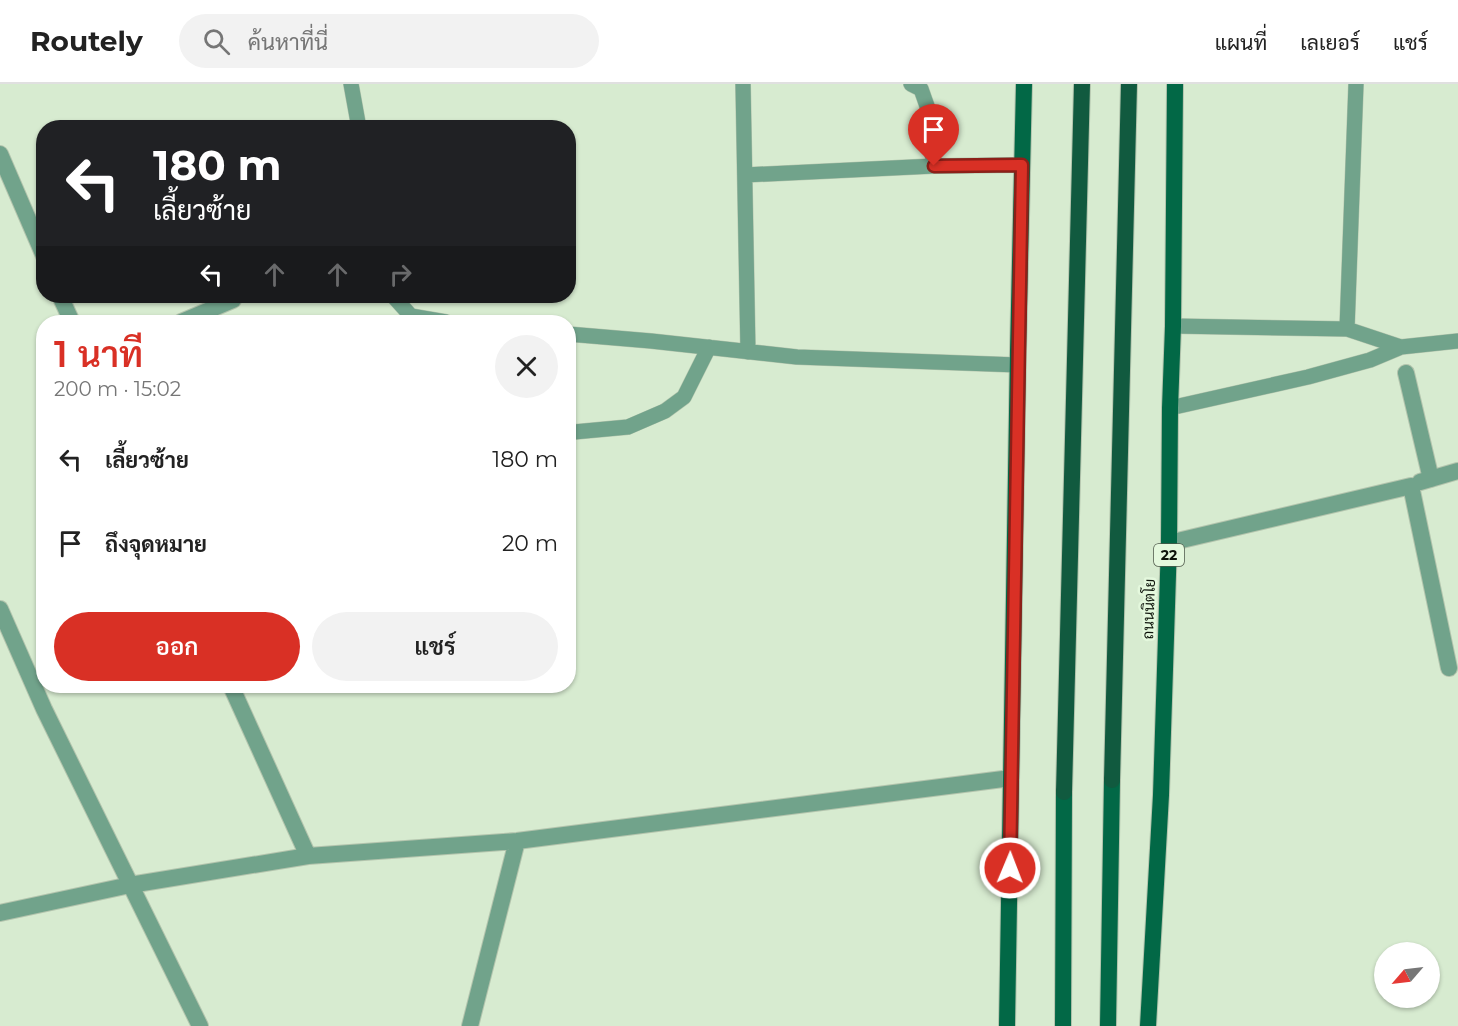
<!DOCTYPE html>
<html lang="th">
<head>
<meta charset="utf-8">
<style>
  :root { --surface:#fff; --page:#f2f2f2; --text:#222; --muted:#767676; --line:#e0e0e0; --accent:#d93025 }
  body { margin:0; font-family:Montserrat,Sarabun,sans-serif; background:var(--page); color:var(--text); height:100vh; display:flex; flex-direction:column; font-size:22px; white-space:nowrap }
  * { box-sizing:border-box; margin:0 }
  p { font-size:20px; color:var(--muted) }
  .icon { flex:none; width:33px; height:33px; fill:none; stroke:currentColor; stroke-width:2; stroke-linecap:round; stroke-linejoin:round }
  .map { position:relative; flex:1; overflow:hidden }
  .details { position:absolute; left:36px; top:231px; width:540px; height:378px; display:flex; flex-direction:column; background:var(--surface); border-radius:24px; box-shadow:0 2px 4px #0004 }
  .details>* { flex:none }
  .hud { position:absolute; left:36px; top:36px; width:540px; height:183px; border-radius:24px; box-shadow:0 2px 4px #0004; background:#202124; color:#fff; overflow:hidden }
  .needle { width:39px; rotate:242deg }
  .tools { position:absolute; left:1374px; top:858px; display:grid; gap:12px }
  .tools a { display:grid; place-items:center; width:66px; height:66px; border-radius:50%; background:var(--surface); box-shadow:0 2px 4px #0004; font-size:30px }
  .pin { position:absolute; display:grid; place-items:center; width:51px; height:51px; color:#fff; margin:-62px -26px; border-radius:50% 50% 50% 0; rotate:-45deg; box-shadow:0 0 6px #0007 }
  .pin .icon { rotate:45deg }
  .me { position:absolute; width:66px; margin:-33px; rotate:1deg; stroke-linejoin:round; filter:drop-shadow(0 0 4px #0008) }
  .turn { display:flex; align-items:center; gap:21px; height:126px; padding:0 18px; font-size:27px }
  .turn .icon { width:78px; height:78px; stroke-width:2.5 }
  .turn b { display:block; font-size:42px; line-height:51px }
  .lanes { display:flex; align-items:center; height:57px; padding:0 18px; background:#0003; justify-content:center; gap:30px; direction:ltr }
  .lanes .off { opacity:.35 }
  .round { display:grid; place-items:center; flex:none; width:63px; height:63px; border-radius:32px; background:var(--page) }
  .head { display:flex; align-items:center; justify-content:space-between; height:102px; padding:0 18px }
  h1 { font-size:36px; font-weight:600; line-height:45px; color:var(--accent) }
  .button { display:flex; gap:12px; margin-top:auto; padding:12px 18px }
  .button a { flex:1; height:69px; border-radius:36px; background:var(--accent); color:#fff; font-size:24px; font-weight:600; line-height:69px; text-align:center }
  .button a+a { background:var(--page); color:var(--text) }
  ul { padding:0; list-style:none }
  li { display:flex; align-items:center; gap:18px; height:84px; padding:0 18px }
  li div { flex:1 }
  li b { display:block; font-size:22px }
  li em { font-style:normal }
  header { display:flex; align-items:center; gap:36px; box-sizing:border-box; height:84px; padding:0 30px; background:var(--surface); border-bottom:2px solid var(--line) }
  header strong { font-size:28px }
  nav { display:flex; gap:33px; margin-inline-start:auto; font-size:21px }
  .search { width:420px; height:54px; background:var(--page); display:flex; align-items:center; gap:15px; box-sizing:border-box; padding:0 21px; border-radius:33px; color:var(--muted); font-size:22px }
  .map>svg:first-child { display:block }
</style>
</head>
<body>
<header>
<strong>Routely</strong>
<div class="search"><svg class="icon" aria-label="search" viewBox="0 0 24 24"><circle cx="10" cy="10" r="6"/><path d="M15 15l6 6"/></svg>ค้นหาที่นี่</div>
<nav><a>แผนที่</a><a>เลเยอร์</a><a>แชร์</a></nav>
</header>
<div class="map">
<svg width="1458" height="942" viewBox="0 0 1458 942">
  <rect width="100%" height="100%" fill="#d7ebd0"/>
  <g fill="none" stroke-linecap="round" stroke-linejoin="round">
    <g stroke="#b3c4ad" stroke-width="16">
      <path id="service" d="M351 0 359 44
        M743 0 748 268
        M911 0 921 5 933 39 931 63 934 82 1022 81
        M745 91 934 82
        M393 212 411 232 446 238
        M1173 242 1347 245 1401 263
        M1347 245 1356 0
        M568 250 651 257 797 273 1018 281
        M1170 324 1308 293 1370 276 1401 263 1458 257
        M568 347 574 348 628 343 665 327 684 313 709 263"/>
    </g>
    <g stroke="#b3c4ad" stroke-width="18">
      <path id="minor" d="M0 70 44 172
        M60 212 72 238
        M181 238 233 216
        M1406 289 1431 395
        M1420 398 1458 387
        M1169 459 1411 402 1449 584
        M0 525 44 625 200 942
        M231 602 308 772
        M0 829 130 801 308 772 517 757 1011 694
        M470 942 517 757"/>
    </g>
    <g stroke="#b3c4ad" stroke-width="18">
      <path id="primary" d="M1007 942 1018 267 1024 0
        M1063 942 1064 708
        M1108 942 1112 696
        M1148 942 1161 711 1169 459 1170 324 1173 242 1175 0"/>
    </g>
    <g stroke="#b3c4ad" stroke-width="18">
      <path id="trunk" d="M1112 696 1129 0
        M1064 708 1082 0"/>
    </g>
    <use href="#service" stroke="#71a38b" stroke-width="15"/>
    <use href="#minor" stroke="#71a38b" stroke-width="16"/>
    <use href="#primary" stroke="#026846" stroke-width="16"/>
    <use href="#trunk" stroke="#115a3f" stroke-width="16"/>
  </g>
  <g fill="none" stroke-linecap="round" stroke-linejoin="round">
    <g stroke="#8d1f18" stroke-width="15">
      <path id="route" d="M934 82 1022 81 1010 784"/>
    </g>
    <use href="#route" stroke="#d93025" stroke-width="10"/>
  </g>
  <g text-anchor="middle" stroke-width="5" stroke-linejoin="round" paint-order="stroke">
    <rect fill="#e4f8dd" stroke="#4e584a" stroke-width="1.5" x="1154" y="460" width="30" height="22" rx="4.5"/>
    <g font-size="14" font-weight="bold" fill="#0e140b">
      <text x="1169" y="476">22</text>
    </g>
    <g font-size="15" fill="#0e140b" stroke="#e4f8dd">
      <text transform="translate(1149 525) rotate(-88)" y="5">ถนนนิตโย</text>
    </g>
  </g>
</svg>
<div class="tools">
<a><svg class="needle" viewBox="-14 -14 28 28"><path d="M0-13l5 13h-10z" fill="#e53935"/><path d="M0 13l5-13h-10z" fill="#767676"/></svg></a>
</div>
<div class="pin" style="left:934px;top:82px;background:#d93025"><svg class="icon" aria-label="arrive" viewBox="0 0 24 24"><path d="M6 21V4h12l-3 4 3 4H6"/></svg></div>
<svg class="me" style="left:1010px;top:784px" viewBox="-20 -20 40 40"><circle r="17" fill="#d93025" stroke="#fff" stroke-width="3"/><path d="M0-11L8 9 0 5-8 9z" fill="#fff"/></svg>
<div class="hud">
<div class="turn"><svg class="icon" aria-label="left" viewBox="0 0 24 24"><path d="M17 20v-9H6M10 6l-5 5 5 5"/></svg><div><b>180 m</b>เลี้ยวซ้าย</div></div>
<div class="lanes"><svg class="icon" aria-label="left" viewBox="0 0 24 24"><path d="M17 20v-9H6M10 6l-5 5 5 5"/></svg><svg class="icon off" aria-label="ahead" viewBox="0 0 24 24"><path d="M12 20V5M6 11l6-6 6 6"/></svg><svg class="icon off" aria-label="ahead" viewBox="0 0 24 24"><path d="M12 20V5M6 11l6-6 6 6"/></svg><svg class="icon off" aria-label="right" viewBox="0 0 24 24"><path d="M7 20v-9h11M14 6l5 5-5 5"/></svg></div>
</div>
<section class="details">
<div class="head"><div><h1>1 นาที</h1><p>200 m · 15:02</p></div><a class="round"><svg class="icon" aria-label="close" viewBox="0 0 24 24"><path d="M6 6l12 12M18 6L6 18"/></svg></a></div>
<ul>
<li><svg class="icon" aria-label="left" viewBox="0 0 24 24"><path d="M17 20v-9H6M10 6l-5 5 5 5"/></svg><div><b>เลี้ยวซ้าย</b></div><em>180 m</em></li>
<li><svg class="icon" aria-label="arrive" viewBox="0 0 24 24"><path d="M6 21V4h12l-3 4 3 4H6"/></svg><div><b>ถึงจุดหมาย</b></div><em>20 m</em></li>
</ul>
<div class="button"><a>ออก</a><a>แชร์</a></div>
</section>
</div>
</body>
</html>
